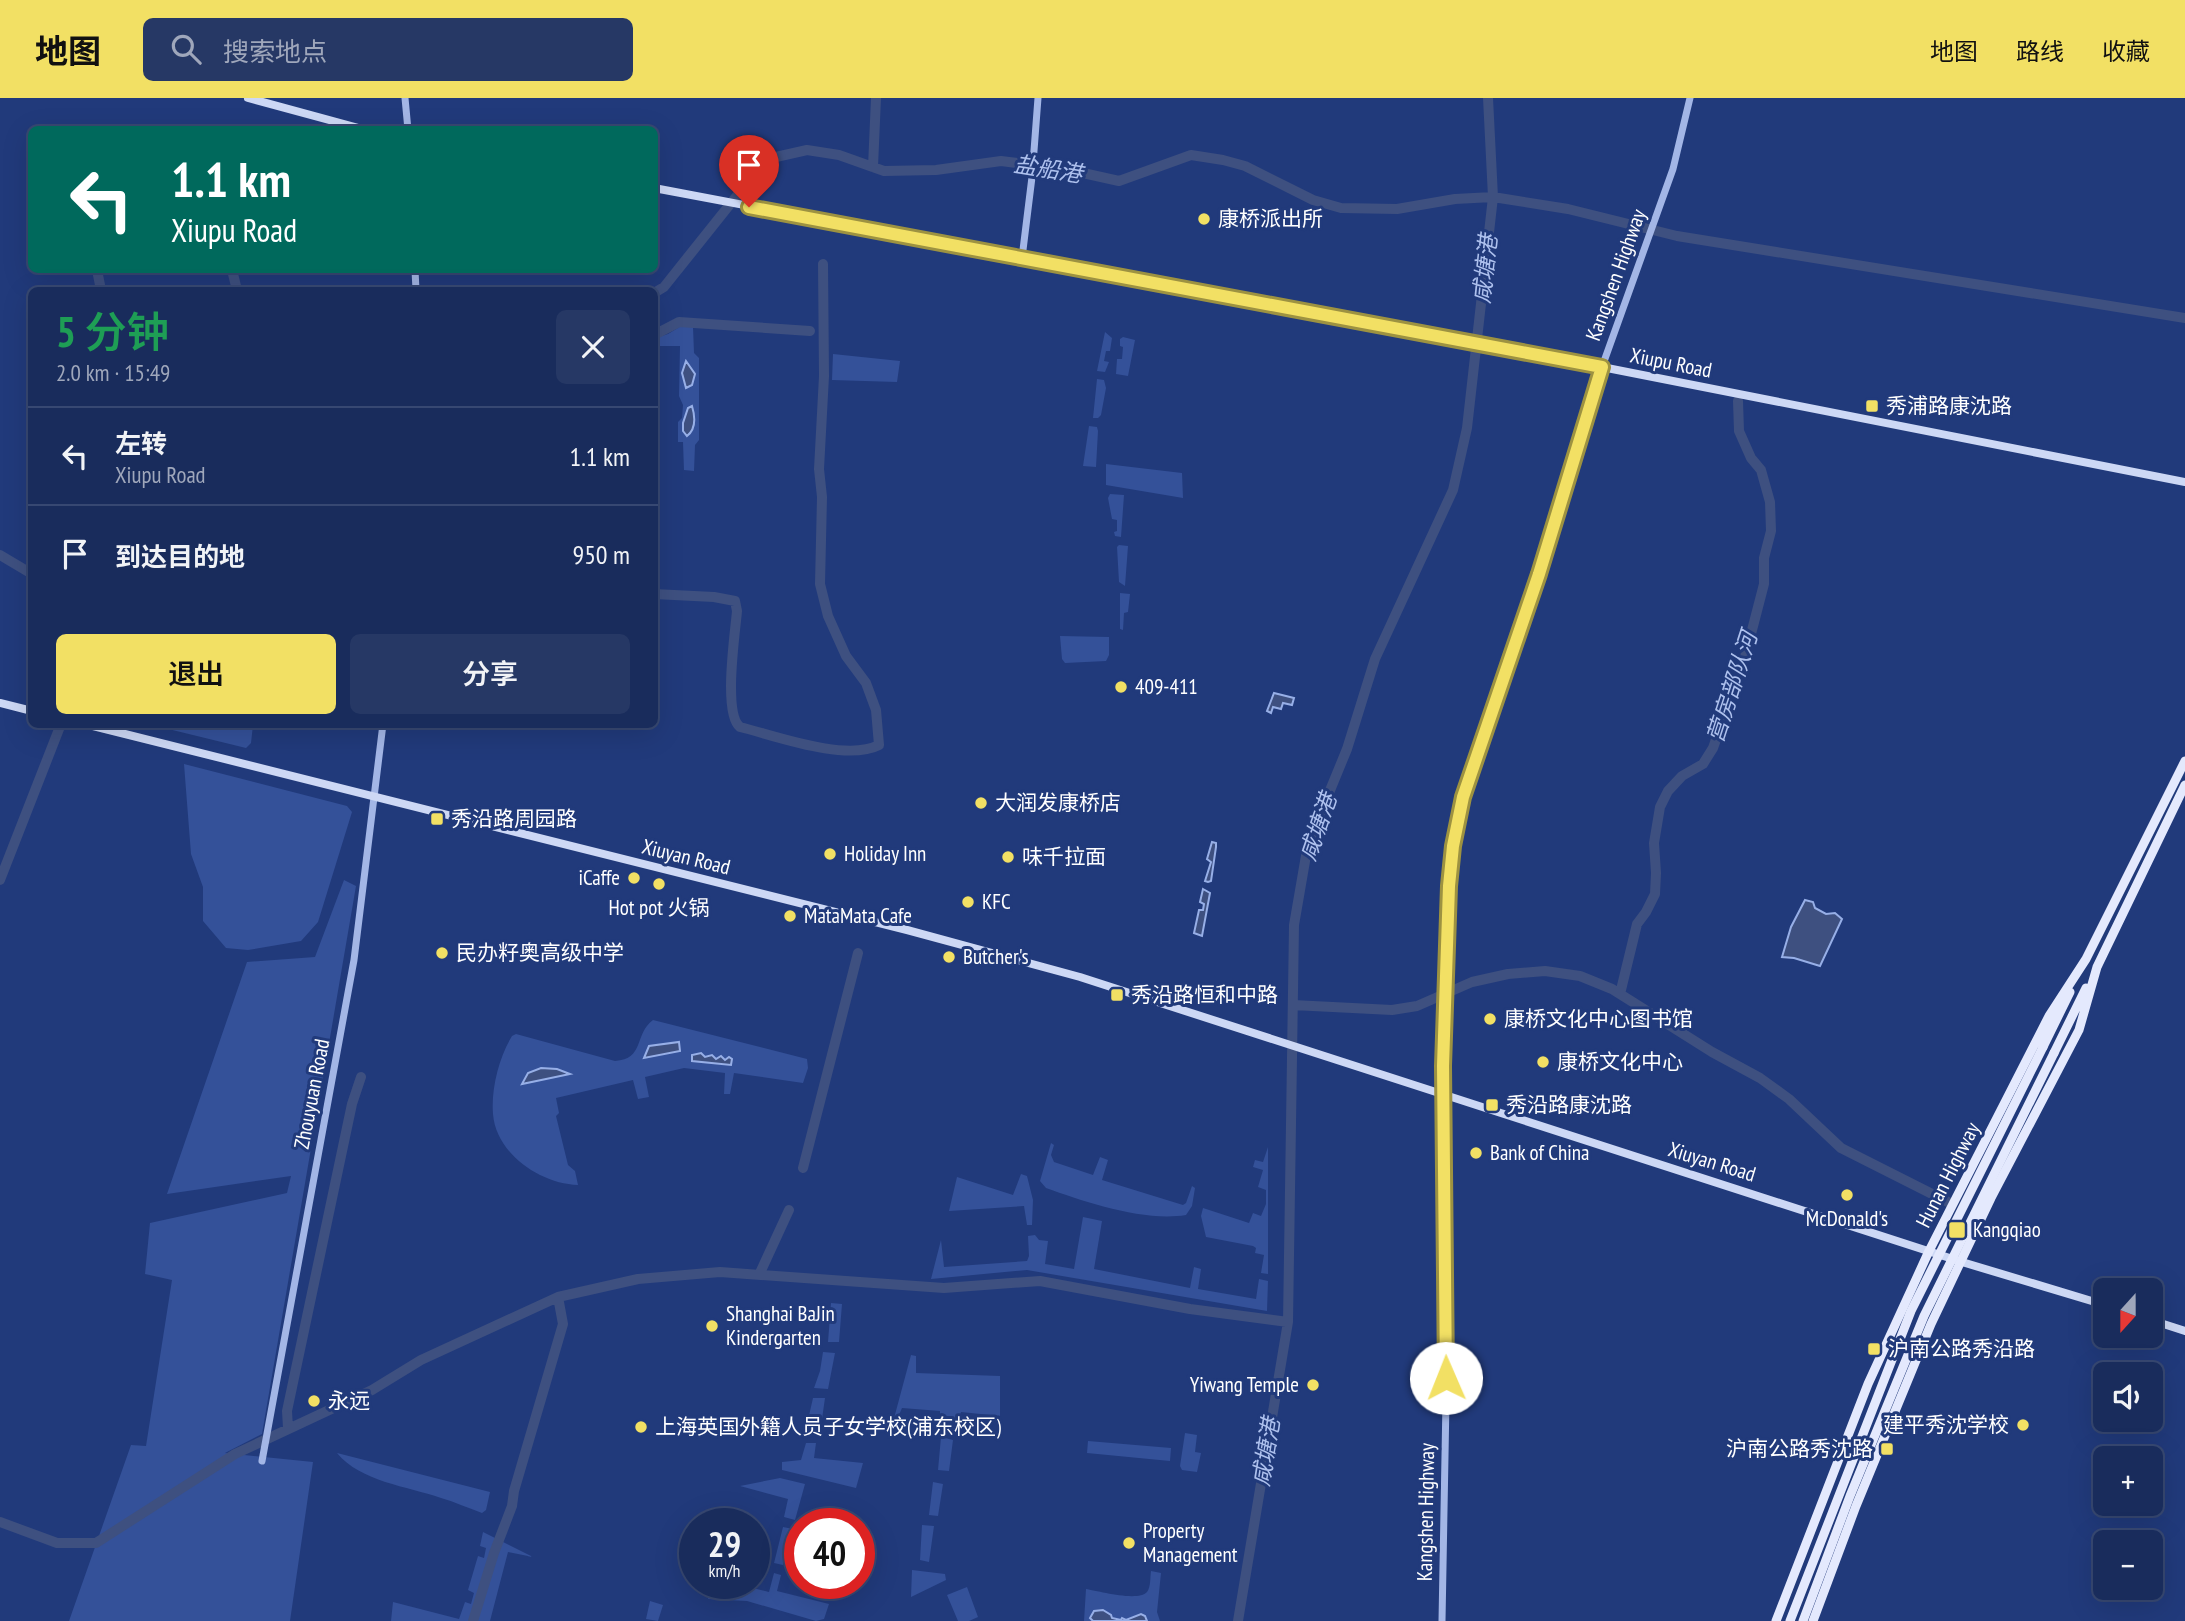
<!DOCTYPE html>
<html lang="zh">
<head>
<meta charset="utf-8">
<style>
  :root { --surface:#192c5c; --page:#263865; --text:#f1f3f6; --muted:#9fa7bb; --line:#374872; --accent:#f2e064 }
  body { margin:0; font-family:"PT Sans Narrow","Noto Sans SC",sans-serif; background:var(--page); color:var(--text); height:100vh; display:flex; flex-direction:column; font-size:26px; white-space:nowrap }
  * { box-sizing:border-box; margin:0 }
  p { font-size:23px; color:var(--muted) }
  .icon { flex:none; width:38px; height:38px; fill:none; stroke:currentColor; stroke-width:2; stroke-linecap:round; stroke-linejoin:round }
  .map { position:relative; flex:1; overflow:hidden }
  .panel { position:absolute; left:28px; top:189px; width:630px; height:441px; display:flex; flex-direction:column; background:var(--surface); border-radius:10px; box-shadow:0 7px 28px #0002,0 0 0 2px var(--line) }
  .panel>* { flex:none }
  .banner { position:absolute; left:28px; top:28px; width:630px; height:147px; border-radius:10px; box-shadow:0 7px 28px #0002,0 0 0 2px var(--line); background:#00695c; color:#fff; overflow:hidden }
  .needle { width:46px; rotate:201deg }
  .controls { position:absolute; left:2093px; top:1180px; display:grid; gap:14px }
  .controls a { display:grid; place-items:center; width:70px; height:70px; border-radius:10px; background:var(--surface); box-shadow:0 7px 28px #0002,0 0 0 2px var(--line); font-size:35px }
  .speed { position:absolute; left:679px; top:1410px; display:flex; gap:14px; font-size:35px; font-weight:700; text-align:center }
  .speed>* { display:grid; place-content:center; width:91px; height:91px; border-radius:50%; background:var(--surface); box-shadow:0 7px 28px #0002,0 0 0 2px var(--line); line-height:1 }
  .speed small { font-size:18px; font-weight:400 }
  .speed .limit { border:10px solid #d22; background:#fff; color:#111 }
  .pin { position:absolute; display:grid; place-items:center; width:60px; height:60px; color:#fff; margin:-72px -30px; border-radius:50% 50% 50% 0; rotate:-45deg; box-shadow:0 0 7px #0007 }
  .pin .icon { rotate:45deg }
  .me { position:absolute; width:77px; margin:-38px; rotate:359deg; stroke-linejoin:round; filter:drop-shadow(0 0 5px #0008) }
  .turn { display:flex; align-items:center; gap:24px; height:147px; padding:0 28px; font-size:32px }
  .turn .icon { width:91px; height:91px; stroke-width:2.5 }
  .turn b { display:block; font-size:49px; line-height:60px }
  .round { display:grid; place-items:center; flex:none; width:74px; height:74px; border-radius:10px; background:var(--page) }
  .overview { display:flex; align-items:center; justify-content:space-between; height:119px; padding:0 28px }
  h1 { font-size:42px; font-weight:600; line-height:52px; color:#1e9e55 }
  .button { display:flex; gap:14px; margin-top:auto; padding:14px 28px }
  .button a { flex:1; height:80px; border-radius:10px; background:var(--accent); color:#111; font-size:28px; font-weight:600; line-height:80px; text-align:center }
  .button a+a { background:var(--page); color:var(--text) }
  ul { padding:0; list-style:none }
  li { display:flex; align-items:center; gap:21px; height:98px; padding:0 28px; border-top:2px solid var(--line) }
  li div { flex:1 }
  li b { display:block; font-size:26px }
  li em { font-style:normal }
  header { display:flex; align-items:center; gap:42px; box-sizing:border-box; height:98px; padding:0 35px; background:var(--accent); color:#111 }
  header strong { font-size:33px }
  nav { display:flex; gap:38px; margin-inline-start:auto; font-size:24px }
  .search { width:490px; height:63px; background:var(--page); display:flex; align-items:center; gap:18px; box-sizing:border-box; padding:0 24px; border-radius:10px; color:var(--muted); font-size:26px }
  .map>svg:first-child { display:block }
</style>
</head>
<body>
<header>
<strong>地图</strong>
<div class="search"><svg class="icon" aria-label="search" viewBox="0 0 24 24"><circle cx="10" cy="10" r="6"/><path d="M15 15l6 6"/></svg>搜索地点</div>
<nav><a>地图</a><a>路线</a><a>收藏</a></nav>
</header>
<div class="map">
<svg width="2185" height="1523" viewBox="0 0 2185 1523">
  <rect width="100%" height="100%" fill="#213a7b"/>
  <path fill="#345199" d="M681 228 693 229 694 255 699 260V342L695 347 694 373 684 372 683 344H678V324L682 320 683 307 679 298 680 248H655V240L668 236Z
    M1105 234 1112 240 1110 253H1106L1104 263 1109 264 1105 274 1097 273Z
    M1123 239 1135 242 1128 278 1116 276 1117 261H1122L1123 249 1120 248V241Z
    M833 256 900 263 897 284 832 282Z
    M1097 281 1104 282 1106 290 1101 317 1098 320H1093Z
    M1089 328 1097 329 1098 333 1096 369 1083 368Z
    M1106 366 1182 375 1183 400 1106 387Z
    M1110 396 1124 397 1121 439 1115 438 1114 434 1117 433V422L1112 421 1108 400Z
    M1119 447 1128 448 1125 488 1119 484 1117 449Z
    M1120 495 1130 496 1128 514 1124 515 1123 532 1120 531Z
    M1060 538 1109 539V557L1106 563 1065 565 1062 561Z
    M152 627 253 626V627L251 645 246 650Z
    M184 666 347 708 352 714 318 824 301 843 248 852 226 850 203 823V789L191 756Z
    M344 782 356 788 262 1336 225 1355 313 1364 290 1523H69L131 1347 146 1348 172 1182 145 1176 150 1125 287 1095 291 1078 167 1096 247 864 315 859Z
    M653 922 807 961 808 970 803 985 734 975 730 996H724L725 975 684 970 645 979 649 999 638 1001 633 982 556 1000 559 1015 556 1018 568 1067 575 1073 578 1087C541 1086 496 1056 493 1016 491 991 499 959 512 938L516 936 615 963C645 961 634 936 653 922Z
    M1051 1045 1054 1047 1051 1057 1054 1064 1093 1077 1100 1059 1108 1062 1102 1082 1183 1107 1186 1105 1192 1088 1195 1090 1192 1108 1186 1117C1144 1124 1085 1104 1046 1090L1040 1083Z
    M1268 1049V1176L1261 1175 1264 1157 1255 1155 1256 1150 1253 1148 1206 1139 1201 1118 1203 1110 1249 1125 1253 1115 1261 1118 1266 1106V1092L1258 1089 1263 1072 1253 1069 1255 1062 1263 1064Z
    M1021 1076 1027 1078 1033 1102 1032 1127H1027L1024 1108 949 1113 957 1079 1013 1097Z
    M1083 1119 1102 1123 1094 1171 1190 1190 1194 1169 1201 1171 1198 1191 1256 1201 1259 1181 1268 1183 1267 1213 1027 1172 931 1181 941 1142 944 1169 1027 1163 1029 1158 1028 1138 1035 1137 1039 1142 1048 1143 1045 1166 1074 1171Z
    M831 1205 842 1206 839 1244H828Z
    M823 1254 835 1255 828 1291 814 1290 820 1273Z
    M911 1257 916 1258V1275L1000 1278V1318L961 1314 957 1332 940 1331V1313L902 1310 896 1324H893Z
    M813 1300H825L820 1335H805Z
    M1185 1335 1197 1337 1195 1354 1201 1355 1197 1374 1182 1372 1180 1368Z
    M941 1339 953 1342 949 1373 938 1372Z
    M1088 1343 1171 1350 1170 1363 1087 1355Z
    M806 1345H816L814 1360 863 1365 856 1390 782 1372V1364L801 1362Z
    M337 1355 490 1394 486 1412 482 1415C468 1410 455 1404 441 1400 407 1388 361 1384 337 1355Z
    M780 1380 805 1386 795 1422 784 1419 788 1401 740 1388Z
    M933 1384 943 1386 938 1418 929 1417Z
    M922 1427 934 1428 929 1464 920 1462Z
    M783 1429 793 1431 783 1467 774 1465Z
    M483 1434 533 1459 508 1454 490 1523H391L393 1504 459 1521 465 1504 471 1506 474 1495 468 1492 478 1458 484 1460 486 1450 480 1448Z
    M912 1472 945 1476 946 1482 911 1499Z
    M1151 1473 1161 1475 1157 1514 1160 1523H1084L1086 1491C1098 1493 1138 1504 1147 1494 1151 1489 1150 1479 1151 1473Z
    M774 1475 781 1477 777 1493 829 1506 824 1521 816 1523 747 1503 708 1501 713 1486H736L769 1494Z
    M967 1489 978 1519 969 1523H958L947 1497Z
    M650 1503 663 1507 658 1523 646 1521Z"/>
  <path fill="#3e5080" stroke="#97afe7" stroke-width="2" d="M686 263 695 276 692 287 686 290 682 275Z
    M692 308C695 318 696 331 687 338L683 333V325L688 310Z
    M1274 595 1294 600 1292 607 1283 605 1281 611 1273 609 1271 615 1267 613Z
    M1212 744 1216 745V749L1211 783 1208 784 1205 783 1211 764 1207 761Z
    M1203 791 1210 795 1202 838 1194 835 1199 812H1203L1204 806 1200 804Z
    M1805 802 1813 804 1815 810 1826 816 1835 815 1842 821 1820 868 1794 860 1782 859 1791 829Z
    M679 944 680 953 644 960 649 948Z
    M701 955 705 959 712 957 716 961 721 958 725 962 729 959 732 961 731 967 692 963V957Z
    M541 970 557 971 570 976 522 986 528 975Z
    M1103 1512 1111 1517 1112 1520 1121 1522 1122 1520 1126 1522 1141 1516 1145 1518 1147 1523H1093L1090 1520 1094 1513Z"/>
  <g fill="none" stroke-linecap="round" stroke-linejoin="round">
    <path stroke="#3e5080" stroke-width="10" d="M873 69 876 0
      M97 172 101 192
      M232 172 237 192
      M654 195 664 189 755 75 776 59 807 52 839 57 884 73 936 72 1001 63 1065 71 1119 83 1191 57 1223 62 1245 68 1313 102 1341 110 1397 111 1455 101 1493 99 1568 111 1677 138 2185 220
      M654 237 679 224 810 233
      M0 457 32 476
      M654 496 714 499 735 503 737 513C735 536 723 616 740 629 776 638 846 664 879 647L876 612 866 585 846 558 828 518 820 486 822 399 819 371 824 278 823 166
      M0 782 61 626
      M1620 896 1637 826 1646 814 1655 796 1656 775 1654 745 1660 709 1668 693 1682 678 1703 666 1713 650 1745 559 1764 486V460L1771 433 1770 404 1761 372 1751 360 1739 333 1738 303
      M1293 907 1392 912 1417 908 1472 884 1508 876 1545 873 1580 878 1612 891 1712 954 1760 980 1789 1001 1841 1050 1948 1104
      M803 1070 858 855
      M759 1177 789 1112
      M288 1330 287 1313 352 1006 361 979
      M0 1424 57 1445H96L235 1356 372 1292 421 1262 558 1199 638 1181 720 1174 944 1190 1040 1183 1190 1211 1288 1224
      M473 1523 494 1455 512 1408 514 1393 563 1226 558 1199
      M1238 1523 1288 1224 1294 827 1308 746 1347 651 1375 561 1453 392 1467 330 1493 99 1488 0"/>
    <path stroke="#a3b6e6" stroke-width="7" d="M405 0 408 32
      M1022 160 1032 79 1038 0
      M415 172 416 192
      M262 1363 354 862 383 626
      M1442 1523 1446 1303 1443 968 1449 788 1453 748 1463 699 1539 476 1602 269 1673 71 1690 0"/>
    <path stroke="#cdd8f5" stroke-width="8" d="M248 0 366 32
      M654 90 1602 269 2185 384
      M0 605 32 613
      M85 626 907 832 1080 879 1962 1164 2105 1207
      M2151 1222 2185 1233"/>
    <path stroke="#e4e9fd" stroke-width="9" d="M2043 949 2070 894
      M2054 955 2086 890
      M1776 1523 1868 1286 1929 1153 2049 918 2086 861 2185 663
      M1813 1523 1856 1408 1931 1226 1991 1100 2079 932 2097 869 2185 687"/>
    <path stroke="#e4e9fd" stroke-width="9" d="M1790 1523 1911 1213 2043 949
      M1803 1523 1850 1398 1924 1218 2054 955"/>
  </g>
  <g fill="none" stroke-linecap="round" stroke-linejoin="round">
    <g stroke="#9d9241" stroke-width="18">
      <path id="route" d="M749 109 1602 269 1539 476 1463 699 1453 748 1449 788 1443 968 1446 1280"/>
    </g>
    <use href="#route" stroke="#f2e064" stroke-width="12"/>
  </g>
  <g fill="#f2e064" stroke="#213a7b" stroke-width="2.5">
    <circle cx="1204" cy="121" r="7"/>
    <rect x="1865" y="301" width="14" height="14" rx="3.5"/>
    <circle cx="1121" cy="589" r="7"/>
    <circle cx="981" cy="705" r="7"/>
    <rect x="430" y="714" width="14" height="14" rx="3.5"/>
    <circle cx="830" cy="756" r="7"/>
    <circle cx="1008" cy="759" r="7"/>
    <circle cx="634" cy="780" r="7"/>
    <circle cx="659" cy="786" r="7"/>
    <circle cx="968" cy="804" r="7"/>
    <circle cx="790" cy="818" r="7"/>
    <circle cx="442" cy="855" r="7"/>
    <circle cx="949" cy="859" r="7"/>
    <rect x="1110" y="890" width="14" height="14" rx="3.5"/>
    <circle cx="1490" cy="921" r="7"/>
    <circle cx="1543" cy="964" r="7"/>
    <rect x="1485" y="1000" width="14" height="14" rx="3.5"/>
    <circle cx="1476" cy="1055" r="7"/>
    <circle cx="1847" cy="1097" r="7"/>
    <rect x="1948" y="1123" width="18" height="18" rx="3.5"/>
    <circle cx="712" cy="1228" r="7"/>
    <rect x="1867" y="1244" width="14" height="14" rx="3.5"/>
    <circle cx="1313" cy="1287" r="7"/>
    <circle cx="314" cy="1303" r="7"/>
    <circle cx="2023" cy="1327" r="7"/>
    <circle cx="641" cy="1329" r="7"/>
    <rect x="1880" y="1344" width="14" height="14" rx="3.5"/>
    <circle cx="1129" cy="1445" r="7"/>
  </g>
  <g text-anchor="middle" stroke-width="6" stroke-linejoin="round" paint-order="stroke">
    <g font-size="21" fill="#fff" stroke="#213a7b" text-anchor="start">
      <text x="1218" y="128">康桥派出所</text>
      <text x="1886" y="315">秀浦路康沈路</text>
      <text x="1135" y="596">409-411</text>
      <text x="995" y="712">大润发康桥店</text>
      <text x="451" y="728">秀沿路周园路</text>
      <text x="844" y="763">Holiday Inn</text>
      <text x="1022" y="766">味千拉面</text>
      <text x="620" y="787" text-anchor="end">iCaffe</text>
      <text x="982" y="811">KFC</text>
      <text x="659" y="817" text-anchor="middle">Hot pot 火锅</text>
      <text x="804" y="825">MataMata Cafe</text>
      <text x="456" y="862">民办籽奥高级中学</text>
      <text x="963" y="866">Butcher's</text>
      <text x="1131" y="904">秀沿路恒和中路</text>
      <text x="1504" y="928">康桥文化中心图书馆</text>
      <text x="1557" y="971">康桥文化中心</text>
      <text x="1506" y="1014">秀沿路康沈路</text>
      <text x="1490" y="1062">Bank of China</text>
      <text x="1847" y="1128" text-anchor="middle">McDonald's</text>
      <text x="1973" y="1139">Kangqiao</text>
      <text x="726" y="1223">Shanghai BaJin<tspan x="726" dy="24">Kindergarten</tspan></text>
      <text x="1888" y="1258">沪南公路秀沿路</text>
      <text x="1299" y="1294" text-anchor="end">Yiwang Temple</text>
      <text x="328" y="1310">永远</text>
      <text x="2009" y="1334" text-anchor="end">建平秀沈学校</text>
      <text x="655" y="1336">上海英国外籍人员子女学校(浦东校区)</text>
      <text x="1873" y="1358" text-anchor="end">沪南公路秀沈路</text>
      <text x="1143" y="1440">Property<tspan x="1143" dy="24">Management</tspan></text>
    </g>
    <g font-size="21" fill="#fff" stroke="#213a7b">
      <text transform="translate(1616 177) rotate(-70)" y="7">Kangshen Highway</text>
      <text transform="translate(1671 265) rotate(11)" y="7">Xiupu Road</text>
      <text transform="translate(686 759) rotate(14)" y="7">Xiuyan Road</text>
      <text transform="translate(312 996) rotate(-79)" y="7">Zhouyuan Road</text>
      <text transform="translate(1712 1064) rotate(17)" y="7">Xiuyan Road</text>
      <text transform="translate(1948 1077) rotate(-63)" y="7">Hunan Highway</text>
      <text transform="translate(1426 1414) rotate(-89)" y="7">Kangshen Highway</text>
    </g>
    <g font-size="23" font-style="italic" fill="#aec1ee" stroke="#213a7b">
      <text transform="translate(1048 71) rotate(9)" y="8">盐船港</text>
      <text transform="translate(1485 171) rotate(-84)" y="8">咸塘港</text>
      <text transform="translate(1732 589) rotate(-72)" y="8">营房部队河</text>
      <text transform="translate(1318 729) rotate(-71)" y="8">咸塘港</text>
      <text transform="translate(1266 1354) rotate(-81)" y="8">咸塘港</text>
    </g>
  </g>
</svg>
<div class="controls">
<a><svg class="needle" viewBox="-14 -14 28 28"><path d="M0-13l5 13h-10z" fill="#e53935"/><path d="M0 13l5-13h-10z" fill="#9fa7bb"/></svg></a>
<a><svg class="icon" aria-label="sound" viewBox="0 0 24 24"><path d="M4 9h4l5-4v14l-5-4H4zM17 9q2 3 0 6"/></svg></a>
<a>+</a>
<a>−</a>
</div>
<div class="speed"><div>29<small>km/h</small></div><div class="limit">40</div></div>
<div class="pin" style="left:749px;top:109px;background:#d93025"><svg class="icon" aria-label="arrive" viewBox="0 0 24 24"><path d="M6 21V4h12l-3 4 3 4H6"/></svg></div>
<svg class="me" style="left:1446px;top:1280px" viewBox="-20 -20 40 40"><circle r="19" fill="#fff"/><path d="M0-13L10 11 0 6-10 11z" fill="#f2e064"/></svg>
<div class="banner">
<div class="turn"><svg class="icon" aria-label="left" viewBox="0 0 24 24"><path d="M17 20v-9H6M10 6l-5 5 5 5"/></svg><div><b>1.1 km</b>Xiupu Road</div></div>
</div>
<section class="panel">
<div class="overview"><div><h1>5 分钟</h1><p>2.0 km · 15:49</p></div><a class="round"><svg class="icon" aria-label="close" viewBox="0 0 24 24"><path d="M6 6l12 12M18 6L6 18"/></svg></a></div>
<ul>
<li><svg class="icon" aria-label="left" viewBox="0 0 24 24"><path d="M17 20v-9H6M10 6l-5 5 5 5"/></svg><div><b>左转</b><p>Xiupu Road</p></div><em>1.1 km</em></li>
<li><svg class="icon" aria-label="arrive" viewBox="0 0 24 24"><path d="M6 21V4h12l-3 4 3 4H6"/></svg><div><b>到达目的地</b></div><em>950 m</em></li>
</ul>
<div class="button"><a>退出</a><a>分享</a></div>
</section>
</div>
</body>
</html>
